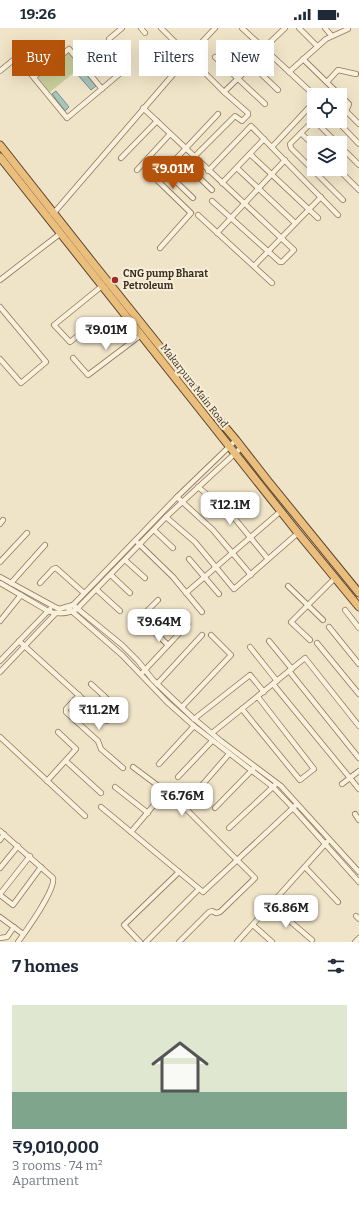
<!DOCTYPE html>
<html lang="en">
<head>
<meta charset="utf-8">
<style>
  :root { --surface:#fff; --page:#f2f2f3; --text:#1f2937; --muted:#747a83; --accent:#b45309 }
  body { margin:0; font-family:Bitter,serif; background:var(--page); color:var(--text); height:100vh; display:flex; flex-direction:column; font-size:15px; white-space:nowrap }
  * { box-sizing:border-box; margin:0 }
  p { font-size:13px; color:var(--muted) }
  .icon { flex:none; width:22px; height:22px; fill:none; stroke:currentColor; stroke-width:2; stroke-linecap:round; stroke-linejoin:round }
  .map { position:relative; height:914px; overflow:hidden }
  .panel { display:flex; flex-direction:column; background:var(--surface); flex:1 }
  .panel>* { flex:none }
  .guide { position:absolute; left:12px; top:12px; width:335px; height:36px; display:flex; gap:8px }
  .tools { position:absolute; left:307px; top:60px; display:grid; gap:8px }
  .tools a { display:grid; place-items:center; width:40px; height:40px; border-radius:0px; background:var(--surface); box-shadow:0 4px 16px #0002; font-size:20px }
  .price { position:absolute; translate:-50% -34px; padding:0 9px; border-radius:8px; background:#fff; color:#222; font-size:13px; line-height:26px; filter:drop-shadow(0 1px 2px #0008) }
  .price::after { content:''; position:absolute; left:50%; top:24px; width:12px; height:9px; margin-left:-6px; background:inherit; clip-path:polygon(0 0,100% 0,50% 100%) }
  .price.active { background:var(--accent); color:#fff }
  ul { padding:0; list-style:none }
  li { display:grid; align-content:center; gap:8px; height:212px; padding:0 12px }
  li span { display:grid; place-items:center; height:124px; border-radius:0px; color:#555 }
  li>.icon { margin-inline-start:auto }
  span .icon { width:72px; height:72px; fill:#fffc; stroke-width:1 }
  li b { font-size:17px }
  h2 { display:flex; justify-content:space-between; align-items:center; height:48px; padding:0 12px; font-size:17px }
  .tag { padding:0 14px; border-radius:0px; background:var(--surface); box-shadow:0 4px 16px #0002; font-size:14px; line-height:36px }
  .tag.active { background:var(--accent); color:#fff }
  .status { display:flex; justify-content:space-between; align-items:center; height:28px; padding:0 20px; background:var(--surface); direction:ltr }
  .status svg { height:11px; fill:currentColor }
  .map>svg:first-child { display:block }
  .green { fill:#c9cf9b }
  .water { fill:#a9c4bc; stroke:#6f938a }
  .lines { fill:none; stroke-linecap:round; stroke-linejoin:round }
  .minor-casing { stroke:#8d765c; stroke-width:6 }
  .trunk-casing { stroke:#5b4430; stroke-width:9 }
  .minor { stroke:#faf1dc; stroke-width:4.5 }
  .trunk { stroke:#eabe7c; stroke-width:7 }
  .poi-dot { fill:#9e2a2b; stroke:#f7eed8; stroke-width:1.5 }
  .labels { text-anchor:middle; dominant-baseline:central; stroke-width:4; stroke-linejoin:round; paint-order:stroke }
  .poi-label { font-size:10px; font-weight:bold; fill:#3d2e20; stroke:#f7eed8; text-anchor:start }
  .street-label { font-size:10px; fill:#3d2e20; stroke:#f7eed8 }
</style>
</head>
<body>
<div class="status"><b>19:26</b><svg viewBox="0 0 49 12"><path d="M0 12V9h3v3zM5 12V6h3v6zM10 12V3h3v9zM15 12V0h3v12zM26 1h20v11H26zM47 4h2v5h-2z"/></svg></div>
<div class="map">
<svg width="359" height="914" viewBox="0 0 359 914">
  <rect width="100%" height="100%" fill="#f0e4c8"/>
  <path class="green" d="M69,24L81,39L50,64L38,49Z"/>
  <g class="water">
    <path d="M82,41L96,58L91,62L77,46Z"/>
    <path d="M56,63L69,79L65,83L52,66Z"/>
  </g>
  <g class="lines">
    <defs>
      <g id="minor">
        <path d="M141,0L145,5"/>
        <path d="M161,0L189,28"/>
        <path d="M242,0L314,67"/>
        <path d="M299,0L317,18"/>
        <path d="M325,0L331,7"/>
        <path d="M109,11L122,0"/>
        <path d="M231,17L278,62"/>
        <path d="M264,20L285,0"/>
        <path d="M215,29L265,76"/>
        <path d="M303,31L349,76L346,83L359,96"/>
        <path d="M0,43L17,29L67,90L123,43"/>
        <path d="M203,43L224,64L266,23"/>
        <path d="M289,44L326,11L348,1"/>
        <path d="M34,49L69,21L102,61"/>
        <path d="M327,54L338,42L356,46"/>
        <path d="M143,80L294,222L282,234H280L212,173"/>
        <path d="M314,92L301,105L314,118"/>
        <path d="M315,93L337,115"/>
        <path d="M337,93L359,116"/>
        <path d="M301,105L290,116L291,120L343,172"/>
        <path d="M340,118L359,137"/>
        <path d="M272,119L314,74"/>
        <path d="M250,126L318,190"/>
        <path d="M178,129L212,162"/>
        <path d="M194,129L235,88L242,93L248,87V85L224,64"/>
        <path d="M121,130L157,93"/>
        <path d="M237,140L295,195"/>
        <path d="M338,141L359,162"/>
        <path d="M137,142L170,106"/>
        <path d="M165,143L193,170"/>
        <path d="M208,143L251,98L338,187"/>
        <path d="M222,155L264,111"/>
        <path d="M53,186L189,28L215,0"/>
        <path d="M198,187L272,255"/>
        <path d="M217,205L285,132"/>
        <path d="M160,220L191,185L158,153V150L218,86"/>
        <path d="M254,238L321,169"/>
        <path d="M0,252L61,205"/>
        <path d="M0,279L46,334L21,355L0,331"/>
        <path d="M85,302L70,314L54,297L102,258"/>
        <path d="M73,330L88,347L141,307"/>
        <path d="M198,459L231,486L268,531"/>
        <path d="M177,469L213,502L251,547"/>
        <path d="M166,489L195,514L234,561L298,505"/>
        <path d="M0,496L3,492"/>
        <path d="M154,502L173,520"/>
        <path d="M138,515L173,549L202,584"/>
        <path d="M189,531L219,566"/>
        <path d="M125,532L145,550"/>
        <path d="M0,534L27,505"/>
        <path d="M111,547L130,565"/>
        <path d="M0,549L53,578L59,581L73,577L177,469L236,412"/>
        <path d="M0,555L48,583C58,587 67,586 77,581L166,489L242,419"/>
        <path d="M11,555L45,517"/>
        <path d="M40,555L53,541L56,540L84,565"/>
        <path d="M288,558L323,592"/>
        <path d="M97,562L120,583"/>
        <path d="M186,565L281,483"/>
        <path d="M158,572L142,588L141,591L168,617"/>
        <path d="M73,577L122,617L138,633L153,652L192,689L221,713L281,758L359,844"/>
        <path d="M67,579L122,627L167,674L194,698L273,759L293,780L359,854"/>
        <path d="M345,582L359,600"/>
        <path d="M0,593L21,567"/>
        <path d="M329,599L359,636"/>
        <path d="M310,612L291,594L335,550"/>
        <path d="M19,613L107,693"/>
        <path d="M269,613L292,641"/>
        <path d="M317,615L359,666"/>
        <path d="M250,619L277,653"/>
        <path d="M0,633L50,581"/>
        <path d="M289,643L359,730"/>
        <path d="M0,644L56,585"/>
        <path d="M143,644L188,596"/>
        <path d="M91,656L118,681"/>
        <path d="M157,656L202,607"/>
        <path d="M273,656L359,761"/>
        <path d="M79,667L66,681V684L98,713L101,721L123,740"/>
        <path d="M182,679L231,627L211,607"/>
        <path d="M93,680L104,668"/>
        <path d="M242,681L300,752L314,741L258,669"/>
        <path d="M194,691L250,647L264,664"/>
        <path d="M212,705L305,630L359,698"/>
        <path d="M0,709L85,788"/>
        <path d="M66,733L101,765"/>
        <path d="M159,736L194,698"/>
        <path d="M133,739L177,772L255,850L220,884L216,885L212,883L209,884L179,914"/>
        <path d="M178,749L212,713"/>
        <path d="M47,753L76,721L58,704"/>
        <path d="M342,756L359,743"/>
        <path d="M115,759L148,785"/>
        <path d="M197,763L229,726"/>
        <path d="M101,779L203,864L295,778"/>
        <path d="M215,780L253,741"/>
        <path d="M355,786L359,792"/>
        <path d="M229,800L275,757"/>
        <path d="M0,803L53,850C56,861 26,903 18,914"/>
        <path d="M131,804L165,764"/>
        <path d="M0,812L4,806"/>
        <path d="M305,839L338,874"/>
        <path d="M0,840L18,818"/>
        <path d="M0,866L30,828"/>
        <path d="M0,867L13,877L41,839"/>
        <path d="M271,877L312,912"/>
        <path d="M356,888L359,891"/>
        <path d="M0,889L23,906"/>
        <path d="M253,897L272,914"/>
        <path d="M0,910L7,909L14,899"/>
        <path d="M140,914L124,897L179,844"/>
        <path d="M146,914L199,861"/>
        <path d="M237,914L327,814"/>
        <path d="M355,914L359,910"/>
      </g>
      <g id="trunk">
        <path d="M0,117L93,235L209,380L236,412L268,453L359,565"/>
        <path d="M0,129L298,505L359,579"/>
      </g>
    </defs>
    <use href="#minor" class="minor-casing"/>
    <use href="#trunk" class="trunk-casing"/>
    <use href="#minor" class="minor"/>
    <use href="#trunk" class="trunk"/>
  </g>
  <circle class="poi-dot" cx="115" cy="252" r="4"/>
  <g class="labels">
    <g class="poi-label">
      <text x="123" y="246">CNG pump Bharat<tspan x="123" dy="12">Petroleum</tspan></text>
    </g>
    <g class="street-label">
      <text transform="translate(194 358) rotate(52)">Makarpura Main Road</text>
    </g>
  </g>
</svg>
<div class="tools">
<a><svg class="icon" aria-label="locate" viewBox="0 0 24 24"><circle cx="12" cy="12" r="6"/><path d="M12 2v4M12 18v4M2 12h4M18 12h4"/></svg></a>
<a><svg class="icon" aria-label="layers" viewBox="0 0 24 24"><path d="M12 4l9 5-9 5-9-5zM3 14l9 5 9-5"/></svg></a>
</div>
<b class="price active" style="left:173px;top:162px">₹9.01M</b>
<b class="price" style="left:106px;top:323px">₹9.01M</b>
<b class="price" style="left:230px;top:498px">₹12.1M</b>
<b class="price" style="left:159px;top:615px">₹9.64M</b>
<b class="price" style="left:99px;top:703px">₹11.2M</b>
<b class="price" style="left:182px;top:789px">₹6.76M</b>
<b class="price" style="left:286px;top:901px">₹6.86M</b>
<div class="guide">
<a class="tag active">Buy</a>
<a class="tag">Rent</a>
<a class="tag">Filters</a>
<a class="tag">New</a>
</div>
</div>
<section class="panel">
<h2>7 homes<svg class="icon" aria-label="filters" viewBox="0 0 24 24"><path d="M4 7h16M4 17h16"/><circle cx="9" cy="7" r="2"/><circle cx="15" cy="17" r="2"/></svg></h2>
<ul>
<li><span style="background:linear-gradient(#dfe7d0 70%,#7fa58c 0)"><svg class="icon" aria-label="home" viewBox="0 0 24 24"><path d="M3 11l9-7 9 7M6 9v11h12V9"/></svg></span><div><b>₹9,010,000</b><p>3 rooms · 74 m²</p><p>Apartment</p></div></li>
</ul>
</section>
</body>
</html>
